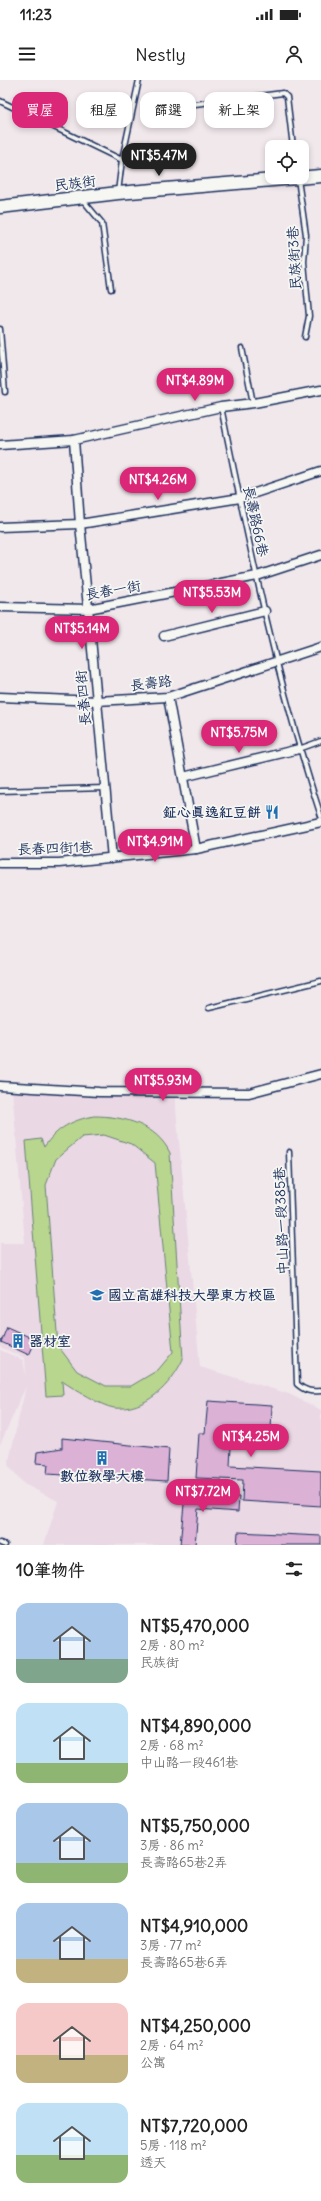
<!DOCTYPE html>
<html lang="zh-TW">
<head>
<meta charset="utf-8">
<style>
  :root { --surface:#fff; --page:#f6f6f6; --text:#222; --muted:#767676; --accent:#db2777 }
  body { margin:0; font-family:Delius,"LXGW WenKai TC",sans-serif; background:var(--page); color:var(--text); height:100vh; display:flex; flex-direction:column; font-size:15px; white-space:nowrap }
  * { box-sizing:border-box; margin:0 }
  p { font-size:13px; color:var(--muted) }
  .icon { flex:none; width:22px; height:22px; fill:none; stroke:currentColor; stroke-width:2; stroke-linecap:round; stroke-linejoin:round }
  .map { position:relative; height:1465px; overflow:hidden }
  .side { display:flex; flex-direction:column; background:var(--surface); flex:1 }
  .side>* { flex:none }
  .banner { position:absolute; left:12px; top:12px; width:297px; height:36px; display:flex; gap:8px }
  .buttons { position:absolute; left:265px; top:60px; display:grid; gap:8px }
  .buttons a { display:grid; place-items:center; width:44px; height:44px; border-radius:8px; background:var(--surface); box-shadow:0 2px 6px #0003; font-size:20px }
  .price { position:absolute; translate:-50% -34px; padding:0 9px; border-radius:14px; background:var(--accent); color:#fff; font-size:13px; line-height:26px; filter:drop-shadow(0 1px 2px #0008) }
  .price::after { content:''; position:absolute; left:50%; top:24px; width:12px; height:9px; margin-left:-6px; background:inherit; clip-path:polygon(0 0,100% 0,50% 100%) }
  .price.selected { background:#222; color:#fff }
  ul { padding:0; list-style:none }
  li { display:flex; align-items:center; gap:12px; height:100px; padding:0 16px }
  li span { display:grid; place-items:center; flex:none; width:112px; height:80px; border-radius:12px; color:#555 }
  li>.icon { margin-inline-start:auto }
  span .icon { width:48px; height:48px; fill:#fffc; stroke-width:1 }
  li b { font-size:17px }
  h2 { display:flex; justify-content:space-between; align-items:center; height:48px; padding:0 16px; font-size:17px }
  .pill { padding:0 14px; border-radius:12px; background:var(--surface); box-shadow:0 2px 6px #0003; font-size:14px; line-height:36px }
  .pill.selected { background:var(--accent); color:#fff }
  .status { display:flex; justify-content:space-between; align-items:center; height:28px; padding:0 20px; background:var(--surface); direction:ltr }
  .status svg { height:11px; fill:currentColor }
  header { display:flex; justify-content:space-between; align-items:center; height:52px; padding:0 16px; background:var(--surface); font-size:18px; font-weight:600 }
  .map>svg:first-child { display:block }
  .built { fill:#ead8e5 }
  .green { fill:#b8d68e; stroke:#6a8276; fill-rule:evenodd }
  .building { fill:#dbb1d6; stroke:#1b2f5e }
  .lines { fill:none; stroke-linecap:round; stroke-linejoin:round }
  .lane-casing { stroke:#1b2f5e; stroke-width:7 }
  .street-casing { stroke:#1b2f5e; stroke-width:11 }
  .secondary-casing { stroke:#1b2f5e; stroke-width:15 }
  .lane { stroke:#f6f6f2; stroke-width:4 }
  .street { stroke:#f6f6f2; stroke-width:8 }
  .secondary { stroke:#f6f6f2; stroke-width:12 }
  .labels { text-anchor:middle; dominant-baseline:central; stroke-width:3.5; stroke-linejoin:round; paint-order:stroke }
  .street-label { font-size:14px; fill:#1b2f5e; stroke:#f6f6f2 }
  .poi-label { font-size:14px; font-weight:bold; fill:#1b2f5e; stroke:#f6f6f2; text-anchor:start }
</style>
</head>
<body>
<div class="status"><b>11:23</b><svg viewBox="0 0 49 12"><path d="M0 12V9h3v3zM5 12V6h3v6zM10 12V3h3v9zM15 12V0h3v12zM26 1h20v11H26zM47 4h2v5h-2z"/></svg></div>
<header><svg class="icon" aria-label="menu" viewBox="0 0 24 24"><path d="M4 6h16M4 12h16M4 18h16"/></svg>Nestly<svg class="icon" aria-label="person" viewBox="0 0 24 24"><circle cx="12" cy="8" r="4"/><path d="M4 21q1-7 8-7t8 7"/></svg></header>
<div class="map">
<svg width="321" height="1465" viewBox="0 0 321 1465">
  <rect width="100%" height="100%" fill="#f1e8ec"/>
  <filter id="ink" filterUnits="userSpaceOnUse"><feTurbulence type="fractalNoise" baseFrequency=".025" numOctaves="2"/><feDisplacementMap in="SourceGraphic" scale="8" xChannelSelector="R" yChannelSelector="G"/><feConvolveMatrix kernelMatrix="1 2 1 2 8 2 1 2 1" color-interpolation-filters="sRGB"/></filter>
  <g filter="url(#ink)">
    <path class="built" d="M12,1009L175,1018L200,1287L289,1314L321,1330V1465H44L58,1421L24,1404L8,1385L26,1306L0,1365V1270L23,1280L26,1296L25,1278L0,1267V1163H25Z"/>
    <path class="green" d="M94,1036C124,1036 157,1045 170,1073L183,1279C171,1305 146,1331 114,1328C101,1326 74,1309 62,1301L63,1315L46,1316L26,1061L41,1059L44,1067C57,1048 72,1040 94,1036ZM104,1055L131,1064L155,1083L173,1272L158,1290L131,1306H106L77,1291L58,1266L46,1105L56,1079L82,1057Z"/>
    <g class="building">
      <path d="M7,1247L36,1260L29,1275L1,1262Z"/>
      <path d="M208,1321L272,1325L271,1352L232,1349L230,1386L321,1391V1426L242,1421L243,1400L196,1398L199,1353H205Z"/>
      <path d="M62,1358L169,1369L167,1401L47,1394L48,1384L36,1383L37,1372L62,1368Z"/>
      <path d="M185,1414L239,1417L238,1432L198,1429L195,1465H180Z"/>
      <path d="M238,1452L321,1456V1465H237Z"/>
    </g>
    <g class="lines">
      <defs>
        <g id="lane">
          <path d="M0,21L122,80"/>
          <path d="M179,26L283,13L287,17L293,67"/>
          <path d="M298,99L306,155L304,182L309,236L305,257"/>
          <path d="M118,112L122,80L139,0"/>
          <path d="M82,119L102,143L111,209"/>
          <path d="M0,249L5,312"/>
          <path d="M242,268L253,323"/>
          <path d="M221,327C249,465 277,603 321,736"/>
          <path d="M299,669L321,661"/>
          <path d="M0,711L105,708"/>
          <path d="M209,928L321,901"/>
          <path d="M289,1072L297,1304C305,1311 311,1312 321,1311"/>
          <path d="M0,1463L5,1465"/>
        </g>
        <g id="street">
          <path d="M74,360L80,444L112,778"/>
          <path d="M0,365L74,360L221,327L254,323L321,310"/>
          <path d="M0,447L80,444L240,418L321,391"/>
          <path d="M0,527L88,529L257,496L321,475"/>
          <path d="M164,556L265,531"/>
          <path d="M0,617L97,621L168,617L321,567"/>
          <path d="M168,617L196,769"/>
          <path d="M183,697L299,669"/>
          <path d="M0,783H59L196,769L321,742"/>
          <path d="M0,1006L99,1012L249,1013L321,994"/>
        </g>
        <path id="secondary" d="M0,127L118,113L321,96"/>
      </defs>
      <use href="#lane" class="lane-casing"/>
      <use href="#street" class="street-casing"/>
      <use href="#secondary" class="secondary-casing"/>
      <use href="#lane" class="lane"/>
      <use href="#street" class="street"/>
      <use href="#secondary" class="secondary"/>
    </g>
  </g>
  <defs>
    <symbol id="restaurant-bare" viewBox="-9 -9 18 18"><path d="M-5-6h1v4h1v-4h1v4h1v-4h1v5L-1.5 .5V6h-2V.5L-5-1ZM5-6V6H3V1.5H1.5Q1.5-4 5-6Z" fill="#1f6fb2" stroke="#f6f6f2" stroke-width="2.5" paint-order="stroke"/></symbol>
    <symbol id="university-bare" viewBox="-9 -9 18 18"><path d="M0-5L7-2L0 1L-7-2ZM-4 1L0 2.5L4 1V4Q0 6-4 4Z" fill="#1f6fb2" stroke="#f6f6f2" stroke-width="2.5" paint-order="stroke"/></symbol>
    <symbol id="building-bare" viewBox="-9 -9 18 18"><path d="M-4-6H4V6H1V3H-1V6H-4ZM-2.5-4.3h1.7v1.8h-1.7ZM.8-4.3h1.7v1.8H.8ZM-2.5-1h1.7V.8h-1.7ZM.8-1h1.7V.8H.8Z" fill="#1f6fb2" stroke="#f6f6f2" stroke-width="2.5" paint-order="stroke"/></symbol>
  </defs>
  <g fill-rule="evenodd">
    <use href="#restaurant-bare" x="262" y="722" width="20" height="20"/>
    <use href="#university-bare" x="87" y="1205" width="20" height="20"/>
    <use href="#building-bare" x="8" y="1251" width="20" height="20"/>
    <use href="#building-bare" x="92" y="1368" width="20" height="20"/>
  </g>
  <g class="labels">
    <g class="street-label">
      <text transform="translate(75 103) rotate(-7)">民族街</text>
      <text transform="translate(294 178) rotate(-93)">民族街3巷</text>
      <text transform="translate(256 441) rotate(78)">長壽路66巷</text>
      <text transform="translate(113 510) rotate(-10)">長春一街</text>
      <text transform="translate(151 603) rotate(-7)">長壽路</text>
      <text transform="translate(83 618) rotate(-95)">長春四街</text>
      <text transform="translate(55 768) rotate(-2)">長春四街1巷</text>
      <text transform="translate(281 1141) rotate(-92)">中山路一段385巷</text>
    </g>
    <g class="poi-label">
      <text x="261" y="732" text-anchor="end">鉦心真逸紅豆餅</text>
      <text x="108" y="1215">國立高雄科技大學東方校區</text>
      <text x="29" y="1261">器材室</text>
      <text x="102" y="1396" text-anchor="middle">數位教學大樓</text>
    </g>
  </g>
</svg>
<div class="buttons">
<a><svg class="icon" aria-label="locate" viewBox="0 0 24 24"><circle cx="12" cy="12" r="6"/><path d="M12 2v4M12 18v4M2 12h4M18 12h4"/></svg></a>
</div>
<b class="price selected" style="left:159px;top:97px">NT$5.47M</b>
<b class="price" style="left:195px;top:322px">NT$4.89M</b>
<b class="price" style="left:158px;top:421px">NT$4.26M</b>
<b class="price" style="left:212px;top:534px">NT$5.53M</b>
<b class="price" style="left:82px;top:570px">NT$5.14M</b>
<b class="price" style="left:239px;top:674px">NT$5.75M</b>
<b class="price" style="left:155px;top:783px">NT$4.91M</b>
<b class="price" style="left:163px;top:1022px">NT$5.93M</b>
<b class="price" style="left:251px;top:1378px">NT$4.25M</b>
<b class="price" style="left:203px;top:1433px">NT$7.72M</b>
<div class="banner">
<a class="pill selected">買屋</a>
<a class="pill">租屋</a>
<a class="pill">篩選</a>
<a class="pill">新上架</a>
</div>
</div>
<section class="side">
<h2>10筆物件<svg class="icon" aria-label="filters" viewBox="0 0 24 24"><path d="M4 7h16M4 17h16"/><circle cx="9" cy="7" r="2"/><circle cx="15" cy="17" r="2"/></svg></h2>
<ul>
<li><span style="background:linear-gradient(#a9c7e8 70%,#7fa58c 0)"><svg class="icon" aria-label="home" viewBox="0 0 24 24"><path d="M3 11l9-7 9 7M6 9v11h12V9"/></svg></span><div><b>NT$5,470,000</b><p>2房 · 80 m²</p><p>民族街</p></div></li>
<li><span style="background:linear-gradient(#bfe0f5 75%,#8fb573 0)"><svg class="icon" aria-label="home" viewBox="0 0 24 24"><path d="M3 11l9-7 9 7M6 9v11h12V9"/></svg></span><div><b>NT$4,890,000</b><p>2房 · 68 m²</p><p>中山路一段461巷</p></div></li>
<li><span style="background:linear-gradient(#a9c7e8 75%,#8fb573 0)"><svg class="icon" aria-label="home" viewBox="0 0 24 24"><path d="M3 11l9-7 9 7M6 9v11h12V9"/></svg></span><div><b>NT$5,750,000</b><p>3房 · 86 m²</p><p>長壽路65巷2弄</p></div></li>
<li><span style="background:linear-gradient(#a9c7e8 70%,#c2b280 0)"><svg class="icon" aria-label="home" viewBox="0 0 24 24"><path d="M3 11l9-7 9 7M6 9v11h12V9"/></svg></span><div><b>NT$4,910,000</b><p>3房 · 77 m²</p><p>長壽路65巷6弄</p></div></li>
<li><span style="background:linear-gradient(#f6c9c9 65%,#c2b280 0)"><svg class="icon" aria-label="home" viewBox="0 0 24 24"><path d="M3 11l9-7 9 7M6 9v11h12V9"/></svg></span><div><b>NT$4,250,000</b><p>2房 · 64 m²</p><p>公寓</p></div></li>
<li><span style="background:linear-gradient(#bfe0f5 65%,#8fb573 0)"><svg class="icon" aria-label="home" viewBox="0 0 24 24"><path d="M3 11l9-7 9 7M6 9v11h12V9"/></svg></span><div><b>NT$7,720,000</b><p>5房 · 118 m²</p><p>透天</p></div></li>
</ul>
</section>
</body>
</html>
